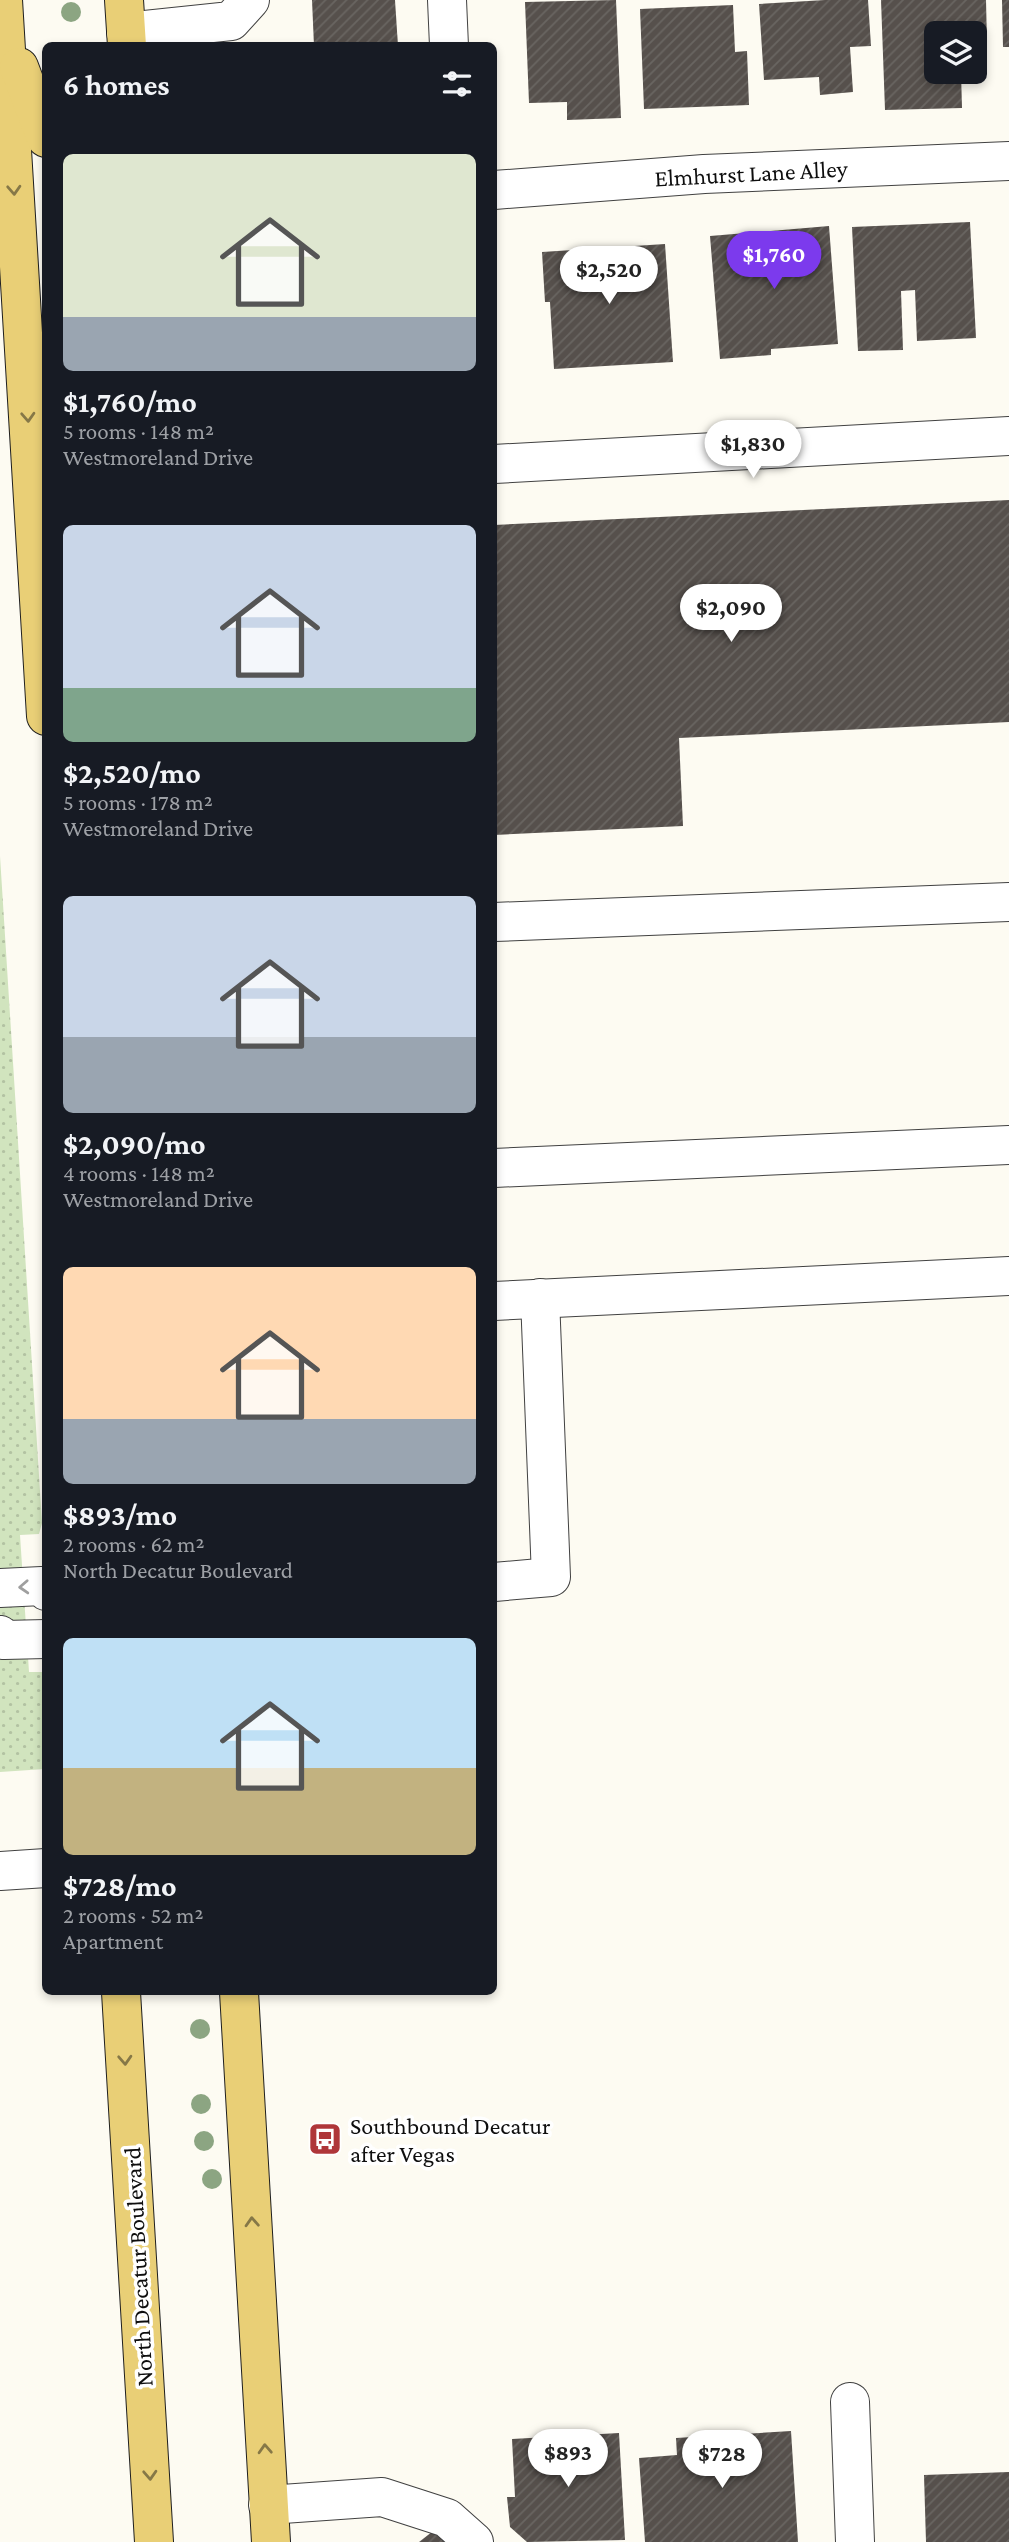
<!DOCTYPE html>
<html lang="en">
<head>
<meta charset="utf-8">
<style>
  :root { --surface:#171b24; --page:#242831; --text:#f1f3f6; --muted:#9ea1a6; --accent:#7c3aed }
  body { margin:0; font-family:"Crimson Pro",serif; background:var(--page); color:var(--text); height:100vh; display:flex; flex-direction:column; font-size:26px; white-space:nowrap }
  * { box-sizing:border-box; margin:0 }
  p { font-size:23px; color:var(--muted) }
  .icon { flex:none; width:38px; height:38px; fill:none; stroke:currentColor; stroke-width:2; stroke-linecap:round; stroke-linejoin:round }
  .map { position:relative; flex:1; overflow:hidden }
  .drawer { position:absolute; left:42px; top:42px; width:455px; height:1953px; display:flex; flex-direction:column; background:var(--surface); border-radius:10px; box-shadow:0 4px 10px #0003 }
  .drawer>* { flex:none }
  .buttons { position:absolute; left:924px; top:21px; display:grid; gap:14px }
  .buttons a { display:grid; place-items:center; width:63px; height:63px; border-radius:10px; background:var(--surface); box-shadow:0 4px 10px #0003; font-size:35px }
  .price { position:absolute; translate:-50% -60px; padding:0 16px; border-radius:24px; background:#fff; color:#222; font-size:23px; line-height:46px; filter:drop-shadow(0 2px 4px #0008) }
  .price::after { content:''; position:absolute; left:50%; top:42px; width:21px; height:16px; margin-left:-10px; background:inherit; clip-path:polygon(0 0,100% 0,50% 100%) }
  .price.on { background:var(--accent); color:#fff }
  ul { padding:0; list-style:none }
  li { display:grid; align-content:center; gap:14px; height:371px; padding:0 21px }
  li span { display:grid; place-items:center; height:217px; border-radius:10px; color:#555 }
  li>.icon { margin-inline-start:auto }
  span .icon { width:126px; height:126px; fill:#fffc; stroke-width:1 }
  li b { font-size:30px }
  h2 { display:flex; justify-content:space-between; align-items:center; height:84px; padding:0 21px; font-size:30px }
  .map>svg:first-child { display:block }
  .green { fill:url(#green-dots) }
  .building { fill:url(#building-hatch) }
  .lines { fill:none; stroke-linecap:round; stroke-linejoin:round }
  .minor-casing { stroke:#414141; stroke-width:40 }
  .major-casing { stroke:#1f1f1f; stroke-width:40 }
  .minor { stroke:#fff; stroke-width:38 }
  .major { stroke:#e9cf76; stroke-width:38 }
  .tree { fill:#8ca582 }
  .oneway { stroke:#867847 }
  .oneway2 { stroke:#9f9f9f }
  .labels { text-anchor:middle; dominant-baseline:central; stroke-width:7; stroke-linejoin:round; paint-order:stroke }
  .street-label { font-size:24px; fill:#0e0e0e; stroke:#fff }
  .poi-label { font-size:24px; fill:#0e0e0e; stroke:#fff; text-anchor:start }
</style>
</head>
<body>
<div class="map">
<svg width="1009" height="2542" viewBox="0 0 1009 2542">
  <defs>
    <pattern id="green-dots" width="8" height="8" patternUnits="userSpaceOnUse" patternTransform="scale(1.75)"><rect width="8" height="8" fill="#d1e4be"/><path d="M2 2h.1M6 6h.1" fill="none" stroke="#b2c2a2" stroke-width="1.8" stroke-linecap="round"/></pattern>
    <pattern id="building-hatch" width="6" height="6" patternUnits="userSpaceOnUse" patternTransform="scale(1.75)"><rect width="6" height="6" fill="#56504c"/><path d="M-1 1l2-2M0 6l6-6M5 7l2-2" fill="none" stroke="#696561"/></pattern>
  </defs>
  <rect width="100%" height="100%" fill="#fdfbf2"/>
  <path class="green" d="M0,856L42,1523L39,1534L20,1535L29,1672H42L45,1769L0,1772Z"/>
  <g class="building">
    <path d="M312,0H395L398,46H314Z"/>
    <path d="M616,0L621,118L567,120V102L529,103L525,2Z"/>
    <path d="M825,0H868L871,46L850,47L853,92L820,95L819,77L764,80L759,4Z"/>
    <path d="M881,0H986L987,42L975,43V33H936V72H961L962,108L885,110Z"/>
    <path d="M1002,0H1009V47H1003Z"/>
    <path d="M733,5L735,52L747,51L749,105L644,109L640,9Z"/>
    <path d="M970,222L976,338L917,341L915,290L901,291L903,350L858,351L852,227Z"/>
    <path d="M829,226L838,344L771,349V355L720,359L710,236Z"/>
    <path d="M665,244L673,362L554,369L550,302H545L542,252Z"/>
    <path d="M1009,500V722L679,738L683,826L494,835V525Z"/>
    <path d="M791,2431L798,2542H645L639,2458L677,2455L676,2438Z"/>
    <path d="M619,2433L625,2540L527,2542L510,2527L507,2497H515L512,2439Z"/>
    <path d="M1009,2472V2542H926L924,2475Z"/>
    <path d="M437,2528L447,2542H419Z"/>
  </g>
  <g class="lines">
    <defs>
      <g id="minor">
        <path d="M447,0L449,46"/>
        <path d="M126,32L231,21L250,0"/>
        <path d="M494,190L704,174L1009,161"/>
        <path d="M494,464L1009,436"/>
        <path d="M494,922L1009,902"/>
        <path d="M494,1168L1009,1145"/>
        <path d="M494,1301L1009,1276"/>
        <path d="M494,1582L551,1577L540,1298"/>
        <path d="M0,1588L42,1586L46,1591"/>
        <path d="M0,1635L4,1640L46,1639"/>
        <path d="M0,1871L46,1868"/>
        <path d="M850,2402L855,2542"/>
        <path d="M268,2505L382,2497L447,2518L474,2542"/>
      </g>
      <g id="major">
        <path d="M3,0L46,716"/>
        <path d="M124,0L127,46"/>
        <path d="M19,67L46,138"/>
        <path d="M121,1992L154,2542"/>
        <path d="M239,1992L271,2542"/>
      </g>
    </defs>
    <use href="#minor" class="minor-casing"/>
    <use href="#major" class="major-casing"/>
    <use href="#minor" class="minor"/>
    <use href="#major" class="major"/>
  </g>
  <g class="tree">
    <circle cx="71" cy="12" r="10"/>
    <circle cx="200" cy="2029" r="10"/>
    <circle cx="201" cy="2104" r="10"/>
    <circle cx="204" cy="2141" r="10"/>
    <circle cx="212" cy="2179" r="10"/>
  </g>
  <defs><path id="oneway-chevron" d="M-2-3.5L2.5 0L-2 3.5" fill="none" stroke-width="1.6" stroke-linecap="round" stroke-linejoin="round" transform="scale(1.75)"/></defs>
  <g class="oneway">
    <use href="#oneway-chevron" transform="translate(14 190) rotate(87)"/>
    <use href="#oneway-chevron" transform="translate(28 417) rotate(87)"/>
    <use href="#oneway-chevron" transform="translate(125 2060) rotate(87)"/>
    <use href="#oneway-chevron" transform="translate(252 2222) rotate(-93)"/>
    <use href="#oneway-chevron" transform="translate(265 2449) rotate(-93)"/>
    <use href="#oneway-chevron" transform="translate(150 2475) rotate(87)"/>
  </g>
  <use class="oneway2" href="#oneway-chevron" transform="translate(24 1587) rotate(177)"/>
  <defs>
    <symbol id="bus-square" viewBox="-11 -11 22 22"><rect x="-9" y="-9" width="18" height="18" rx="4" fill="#af3639" stroke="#fff"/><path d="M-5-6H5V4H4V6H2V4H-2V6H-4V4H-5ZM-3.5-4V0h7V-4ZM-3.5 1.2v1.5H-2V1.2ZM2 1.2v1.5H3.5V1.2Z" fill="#fff"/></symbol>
  </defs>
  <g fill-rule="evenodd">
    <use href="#bus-square" x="306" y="2120" width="38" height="38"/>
  </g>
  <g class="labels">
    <g class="street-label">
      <text transform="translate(751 173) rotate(-3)">Elmhurst Lane Alley</text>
      <text transform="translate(138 2267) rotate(-93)">North Decatur Boulevard</text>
    </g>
    <g class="poi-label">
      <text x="350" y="2125">Southbound Decatur<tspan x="350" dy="28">after Vegas</tspan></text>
    </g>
  </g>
</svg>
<div class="buttons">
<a><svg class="icon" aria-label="layers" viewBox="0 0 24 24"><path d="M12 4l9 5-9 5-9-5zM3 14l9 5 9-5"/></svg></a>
</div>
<b class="price on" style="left:774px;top:291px">$1,760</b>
<b class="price" style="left:609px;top:306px">$2,520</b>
<b class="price" style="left:753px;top:480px">$1,830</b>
<b class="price" style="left:731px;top:644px">$2,090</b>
<b class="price" style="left:568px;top:2489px">$893</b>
<b class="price" style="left:722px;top:2490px">$728</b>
<section class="drawer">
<h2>6 homes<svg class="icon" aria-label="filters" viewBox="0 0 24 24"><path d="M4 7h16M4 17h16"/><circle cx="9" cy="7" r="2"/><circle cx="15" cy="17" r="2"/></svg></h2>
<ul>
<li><span style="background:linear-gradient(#dfe7d0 75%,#9aa5b1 0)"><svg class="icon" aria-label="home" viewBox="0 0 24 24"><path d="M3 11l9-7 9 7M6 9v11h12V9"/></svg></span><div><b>$1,760/mo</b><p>5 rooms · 148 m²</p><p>Westmoreland Drive</p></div></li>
<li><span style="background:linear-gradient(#c9d6e8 75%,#7fa58c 0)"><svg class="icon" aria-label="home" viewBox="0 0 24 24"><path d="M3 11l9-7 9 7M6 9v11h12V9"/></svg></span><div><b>$2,520/mo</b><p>5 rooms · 178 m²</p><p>Westmoreland Drive</p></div></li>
<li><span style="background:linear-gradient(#c9d6e8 65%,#9aa5b1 0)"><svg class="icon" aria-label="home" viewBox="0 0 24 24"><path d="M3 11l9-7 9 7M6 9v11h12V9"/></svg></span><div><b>$2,090/mo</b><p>4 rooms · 148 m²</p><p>Westmoreland Drive</p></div></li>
<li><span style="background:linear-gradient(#ffd9b3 70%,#9aa5b1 0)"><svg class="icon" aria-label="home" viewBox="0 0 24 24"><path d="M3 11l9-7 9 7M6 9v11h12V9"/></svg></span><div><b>$893/mo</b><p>2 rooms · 62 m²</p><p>North Decatur Boulevard</p></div></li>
<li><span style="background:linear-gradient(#bfe0f5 60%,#c2b280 0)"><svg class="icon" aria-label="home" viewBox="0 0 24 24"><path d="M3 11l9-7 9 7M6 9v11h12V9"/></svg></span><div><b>$728/mo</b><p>2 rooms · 52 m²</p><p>Apartment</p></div></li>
</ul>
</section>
</div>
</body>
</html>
